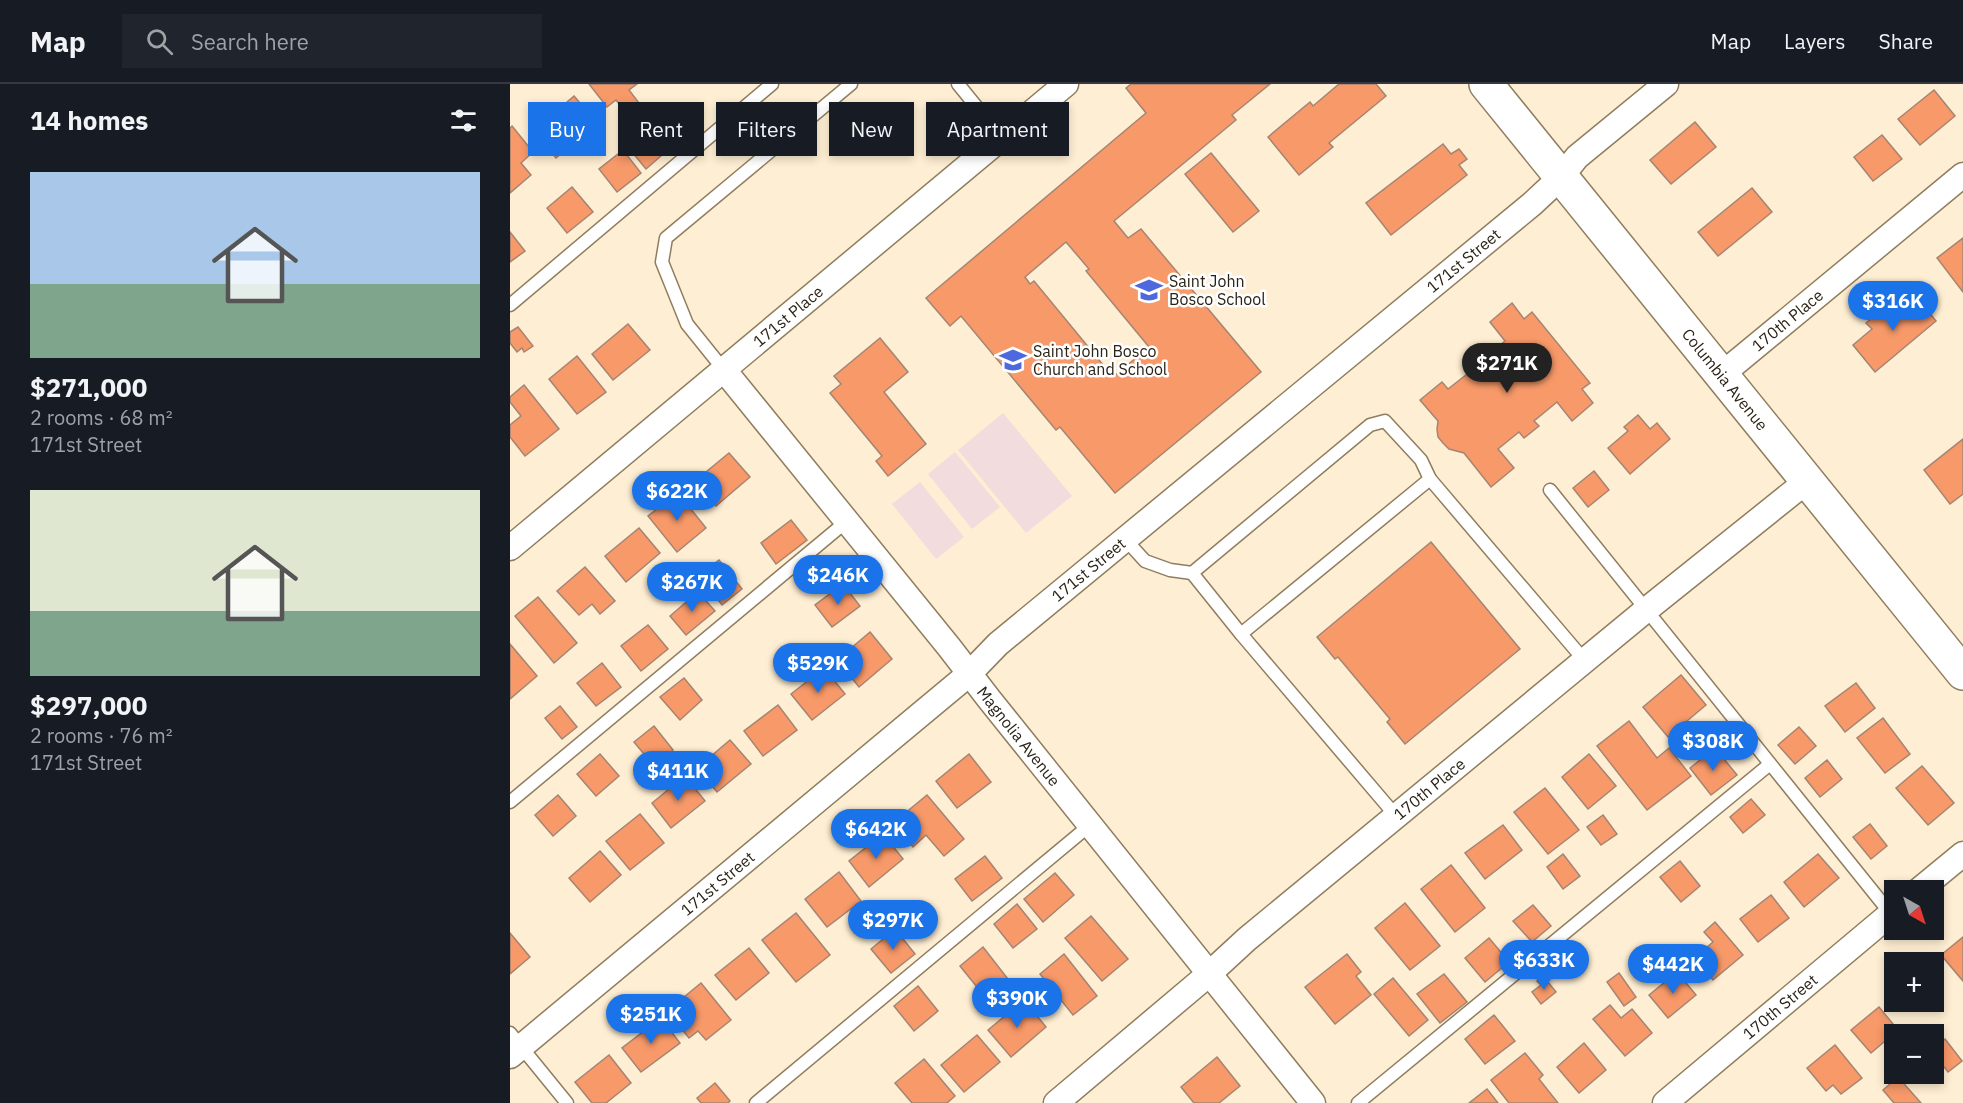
<!DOCTYPE html>
<html lang="en">
<head>
<meta charset="utf-8">
<style>
  :root { --surface:#171b24; --page:#20242c; --text:#f1f3f6; --muted:#9ea1a6; --line:#363941; --accent:#1a73e8 }
  body { margin:0; font-family:"IBM Plex Sans",sans-serif; background:var(--page); color:var(--text); height:100vh; display:flex; flex-direction:column; font-size:22px; white-space:nowrap }
  * { box-sizing:border-box; margin:0 }
  p { font-size:20px; color:var(--muted) }
  .icon { flex:none; width:33px; height:33px; fill:none; stroke:currentColor; stroke-width:2; stroke-linecap:round; stroke-linejoin:round }
  .map { position:relative; flex:1; overflow:hidden }
  .details { display:flex; flex-direction:column; background:var(--surface); width:510px }
  .details>* { flex:none }
  .top-card { position:absolute; left:18px; top:18px; width:570px; height:54px; display:flex; gap:12px }
  .needle { width:39px; rotate:141deg }
  .buttons { position:absolute; left:1374px; top:796px; display:grid; gap:12px }
  .buttons a { display:grid; place-items:center; width:60px; height:60px; border-radius:0px; background:var(--surface); box-shadow:0 3px 9px #0003; font-size:30px }
  .price { position:absolute; translate:-50% -51px; padding:0 14px; border-radius:21px; background:var(--accent); color:#fff; font-size:20px; line-height:39px; filter:drop-shadow(0 2px 3px #0008) }
  .price::after { content:''; position:absolute; left:50%; top:36px; width:18px; height:14px; margin-left:-9px; background:inherit; clip-path:polygon(0 0,100% 0,50% 100%) }
  .price.current { background:#222; color:#fff }
  ul { padding:0; list-style:none }
  li { display:grid; align-content:center; gap:12px; height:318px; padding:0 30px }
  li span { display:grid; place-items:center; height:186px; border-radius:0px; color:#555 }
  li>.icon { margin-inline-start:auto }
  span .icon { width:108px; height:108px; fill:#fffc; stroke-width:1 }
  li b { font-size:26px }
  h2 { display:flex; justify-content:space-between; align-items:center; height:72px; padding:0 30px; font-size:26px }
  .chip { padding:0 21px; border-radius:0px; background:var(--surface); box-shadow:0 3px 9px #0003; font-size:21px; line-height:54px }
  .chip.current { background:var(--accent); color:#fff }
  header { display:flex; align-items:center; gap:36px; box-sizing:border-box; height:84px; padding:0 30px; background:var(--surface); border-bottom:2px solid var(--line) }
  header strong { font-size:28px }
  nav { display:flex; gap:33px; margin-inline-start:auto; font-size:21px }
  .search { width:420px; height:54px; background:var(--page); display:flex; align-items:center; gap:15px; box-sizing:border-box; padding:0 21px; border-radius:0px; color:var(--muted); font-size:22px }
  main { display:flex; flex:1; min-height:0 }
  .map>svg:first-child { display:block }
  .green { fill:#f3dcdd }
  .building { fill:#f79969; stroke:#a68473; stroke-width:1.5; fill-rule:evenodd }
  .lines { fill:none; stroke-linecap:round; stroke-linejoin:round }
  .lane-casing { stroke:#8f7d5e; stroke-width:15 }
  .street-casing { stroke:#8f7d5e; stroke-width:27 }
  .secondary-casing { stroke:#8f7d5e; stroke-width:36 }
  .lane { stroke:#fff; stroke-width:12 }
  .street { stroke:#fff; stroke-width:24 }
  .secondary { stroke:#fff; stroke-width:33 }
  .labels { text-anchor:middle; dominant-baseline:central; stroke-width:5; stroke-linejoin:round; paint-order:stroke }
  .street-label { font-size:16px; fill:#2a2316; stroke:#fff }
  .poi-label { font-size:16px; fill:#2a2316; stroke:#fff; text-anchor:start }
</style>
</head>
<body>
<header>
<strong>Map</strong>
<div class="search"><svg class="icon" aria-label="search" viewBox="0 0 24 24"><circle cx="10" cy="10" r="6"/><path d="M15 15l6 6"/></svg>Search here</div>
<nav><a>Map</a><a>Layers</a><a>Share</a></nav>
</header>
<main>
<section class="details">
<h2>14 homes<svg class="icon" aria-label="filters" viewBox="0 0 24 24"><path d="M4 7h16M4 17h16"/><circle cx="9" cy="7" r="2"/><circle cx="15" cy="17" r="2"/></svg></h2>
<ul>
<li><span style="background:linear-gradient(#a9c7e8 60%,#7fa58c 0)"><svg class="icon" aria-label="home" viewBox="0 0 24 24"><path d="M3 11l9-7 9 7M6 9v11h12V9"/></svg></span><div><b>$271,000</b><p>2 rooms · 68 m²</p><p>171st Street</p></div></li>
<li><span style="background:linear-gradient(#dfe7d0 65%,#7fa58c 0)"><svg class="icon" aria-label="home" viewBox="0 0 24 24"><path d="M3 11l9-7 9 7M6 9v11h12V9"/></svg></span><div><b>$297,000</b><p>2 rooms · 76 m²</p><p>171st Street</p></div></li>
</ul>
</section>
<div class="map">
<svg width="1453" height="1019" viewBox="0 0 1453 1019">
  <rect width="100%" height="100%" fill="#feeed3"/>
  <g class="green">
    <path d="M493,329L562,412L516,449L448,366Z"/>
    <path d="M445,368L490,423L462,445L418,390Z"/>
    <path d="M410,398L454,453L426,475L382,420Z"/>
  </g>
  <g class="building">
    <path d="M79,0H127L119,6L129,19L116,29L106,16L97,23Z"/>
    <path d="M621,0H760L722,31L726,36L604,137L618,154L631,145L751,288L605,409L550,343L546,346L451,232L440,242L416,214L636,29L616,4ZM556,158L579,185L576,187L639,263L603,293L524,197L520,200L515,193Z"/>
    <path d="M829,0H866L876,12L819,59L823,63L789,91L758,53L800,18L803,22Z"/>
    <path d="M1424,6L1445,32L1410,61L1388,35Z"/>
    <path d="M64,12L87,39L46,74L23,47Z"/>
    <path d="M1185,38L1206,63L1161,100L1140,76Z"/>
    <path d="M2,42L23,68L11,79L21,91L0,109V44Z"/>
    <path d="M141,44L159,65L136,85L118,63Z"/>
    <path d="M1372,51L1392,75L1363,97L1344,73Z"/>
    <path d="M933,60L941,70L949,65L957,75L949,81L957,91L881,151L856,119Z"/>
    <path d="M113,66L131,89L107,108L89,85Z"/>
    <path d="M701,69L749,127L723,148L675,90Z"/>
    <path d="M62,103L83,128L57,149L37,124Z"/>
    <path d="M1242,104L1262,128L1208,172L1188,148Z"/>
    <path d="M0,148L15,167L0,178Z"/>
    <path d="M1453,154V208L1427,174Z"/>
    <path d="M1403,209L1426,237L1365,288L1343,261L1362,245L1356,239L1377,222L1381,228Z"/>
    <path d="M1002,219L1014,235L1022,228L1080,299L1072,305L1083,319L1062,337L1047,318L1024,337L1029,342L1014,354L1009,348L988,365L1004,384L981,403L954,369L939,365L933,359L928,353L927,345L928,337L910,316L932,298L938,305L961,287L954,279L967,268L973,275L995,257L980,238Z"/>
    <path d="M118,240L140,266L103,296L82,270Z"/>
    <path d="M8,243L23,262L14,268L12,264L7,268L0,259V248Z"/>
    <path d="M370,254L398,288L374,308L416,360L378,392L366,377L372,372L320,309L331,300L324,292Z"/>
    <path d="M67,272L96,308L67,330L39,295Z"/>
    <path d="M14,301L49,345L15,372L0,353V341L11,332L0,318V313Z"/>
    <path d="M1128,331L1140,345L1147,339L1160,355L1120,390L1098,364L1118,347L1114,343Z"/>
    <path d="M1453,355V410L1440,420L1414,386Z"/>
    <path d="M219,369L240,393L206,422L185,397Z"/>
    <path d="M1084,387L1099,406L1078,423L1063,404Z"/>
    <path d="M168,409L196,444L167,468L138,432Z"/>
    <path d="M281,436L297,456L266,480L251,459Z"/>
    <path d="M129,444L150,469L116,498L95,472Z"/>
    <path d="M921,458L1010,565L895,660L877,638L880,635L828,573L825,575L807,553Z"/>
    <path d="M209,476L232,505L212,521L189,491Z"/>
    <path d="M75,483L105,517L90,530L82,520L69,531L47,507Z"/>
    <path d="M333,500L350,522L322,543L305,521Z"/>
    <path d="M188,508L205,527L176,551L160,532Z"/>
    <path d="M28,513L67,559L44,579L5,532Z"/>
    <path d="M138,541L158,565L131,587L111,562Z"/>
    <path d="M360,548L382,575L349,603L327,576Z"/>
    <path d="M0,560L27,592L0,615Z"/>
    <path d="M92,579L111,603L86,622L67,599Z"/>
    <path d="M314,584L335,610L302,636L281,610Z"/>
    <path d="M1171,591L1196,621L1158,653L1133,623Z"/>
    <path d="M174,594L192,616L170,636L150,613Z"/>
    <path d="M1346,599L1365,624L1335,648L1315,622Z"/>
    <path d="M268,621L287,646L253,672L234,647Z"/>
    <path d="M50,622L67,643L52,655L35,634Z"/>
    <path d="M1373,634L1400,670L1375,689L1347,654Z"/>
    <path d="M1119,637L1147,674L1159,664L1181,692L1137,726L1087,662Z"/>
    <path d="M144,642L163,666L144,682L124,658Z"/>
    <path d="M1289,643L1306,662L1285,680L1268,661Z"/>
    <path d="M220,656L241,680L207,708L187,684Z"/>
    <path d="M1205,664L1227,691L1201,711L1180,684Z"/>
    <path d="M90,670L109,692L86,712L67,690Z"/>
    <path d="M459,670L481,698L447,724L426,697Z"/>
    <path d="M1079,670L1106,702L1078,725L1052,693Z"/>
    <path d="M1317,676L1332,695L1310,713L1295,694Z"/>
    <path d="M1412,682L1444,719L1418,741L1386,704Z"/>
    <path d="M175,692L195,717L161,744L142,719Z"/>
    <path d="M1035,704L1069,746L1038,770L1004,728Z"/>
    <path d="M48,711L66,732L43,752L25,731Z"/>
    <path d="M417,711L454,755L434,772L416,751L403,763L383,739Z"/>
    <path d="M1241,715L1255,731L1233,749L1220,733Z"/>
    <path d="M130,730L154,759L120,786L96,757Z"/>
    <path d="M1093,731L1107,750L1091,761L1077,743Z"/>
    <path d="M1360,740L1377,762L1361,775L1343,753Z"/>
    <path d="M993,741L1012,766L975,795L955,769Z"/>
    <path d="M373,750L393,775L359,803L339,777Z"/>
    <path d="M90,767L111,791L80,818L59,794Z"/>
    <path d="M1053,770L1070,792L1053,805L1037,783Z"/>
    <path d="M1308,770L1329,794L1294,823L1274,798Z"/>
    <path d="M475,772L492,794L462,817L445,795Z"/>
    <path d="M1170,777L1190,802L1171,818L1150,793Z"/>
    <path d="M941,781L975,824L945,848L911,805Z"/>
    <path d="M329,788L351,817L317,843L295,815Z"/>
    <path d="M545,789L564,811L533,838L514,815Z"/>
    <path d="M1261,811L1279,834L1248,858L1230,835Z"/>
    <path d="M895,819L930,862L900,886L865,844Z"/>
    <path d="M507,820L527,845L503,864L484,840Z"/>
    <path d="M1023,821L1041,842L1022,858L1003,837Z"/>
    <path d="M286,829L320,871L286,898L252,856Z"/>
    <path d="M581,832L618,875L592,897L555,854Z"/>
    <path d="M1205,838L1233,871L1203,896L1184,874L1203,858L1194,848Z"/>
    <path d="M385,845L405,870L381,889L361,865Z"/>
    <path d="M0,849L20,873L0,890Z"/>
    <path d="M1453,853V897L1431,871Z"/>
    <path d="M979,854L999,878L975,898L955,874Z"/>
    <path d="M473,863L498,895L475,913L450,882Z"/>
    <path d="M239,864L259,889L226,916L205,891Z"/>
    <path d="M554,870L587,912L563,931L530,890Z"/>
    <path d="M837,870L851,888L846,892L861,911L825,940L795,903Z"/>
    <path d="M1167,888L1186,911L1158,934L1139,911Z"/>
    <path d="M1109,889L1126,913L1114,922L1097,898Z"/>
    <path d="M934,890L957,918L930,939L907,910Z"/>
    <path d="M1033,892L1046,908L1031,920L1022,908L1031,901L1027,897Z"/>
    <path d="M883,894L918,936L899,952L864,910Z"/>
    <path d="M191,899L221,936L196,956L188,947L179,954L157,927Z"/>
    <path d="M408,902L428,927L404,947L384,922Z"/>
    <path d="M514,916L536,943L501,973L478,946Z"/>
    <path d="M1100,921L1111,934L1122,925L1142,949L1115,972L1083,935Z"/>
    <path d="M1369,923L1388,946L1361,969L1341,946Z"/>
    <path d="M984,931L1005,957L975,980L955,955Z"/>
    <path d="M151,934L170,959L131,988L112,964Z"/>
    <path d="M467,951L490,978L454,1008L431,981Z"/>
    <path d="M1435,955L1452,977L1438,988L1424,970V964Z"/>
    <path d="M1074,959L1096,986L1069,1009L1047,983Z"/>
    <path d="M1325,961L1352,994L1331,1010L1323,1001L1316,1007L1297,984Z"/>
    <path d="M1015,969L1033,991L1029,995L1048,1019H999L981,996Z"/>
    <path d="M99,971L121,999L96,1019H82L65,998Z"/>
    <path d="M707,973L730,1002L709,1019H684L671,1003Z"/>
    <path d="M414,975L445,1012L437,1019H402L385,999Z"/>
    <path d="M1388,993L1411,1019H1384L1373,1006Z"/>
    <path d="M205,999L220,1017L218,1019H191L187,1014Z"/>
    <path d="M977,1005L988,1019H959Z"/>
  </g>
  <g class="lines">
    <defs>
      <g id="lane">
        <path d="M448,0L492,54"/>
        <path d="M0,221L262,0"/>
        <path d="M214,286L177,240L152,178L156,154L341,0"/>
        <path d="M920,395L1075,577"/>
        <path d="M1040,406L1381,830"/>
        <path d="M615,455L635,477L660,486L682,489L860,341L875,337L911,376L920,395L731,550L886,732"/>
        <path d="M682,489L731,550"/>
        <path d="M0,718L337,437"/>
        <path d="M0,949L57,1019"/>
        <path d="M246,1019L580,741"/>
        <path d="M848,1019L1260,680"/>
      </g>
      <g id="street">
        <path id="s1" d="M214,286L439,563L479,615L803,1019"/>
        <path id="s2" d="M1211,291L1453,91"/>
        <path id="s3" d="M0,464L556,0"/>
        <path d="M1408,807L1453,770"/>
        <path id="s4" d="M0,972L459,590L488,560L1022,120L1051,93L1067,73L1156,0"/>
        <path id="s5" d="M546,1019L699,890L737,855L1136,526L1297,397"/>
        <path id="s6" d="M1155,1019L1384,827"/>
      </g>
      <g id="secondary">
        <path id="s7" d="M976,0L1453,589"/>
      </g>
    </defs>
    <use href="#lane" class="lane-casing"/>
    <use href="#street" class="street-casing"/>
    <use href="#secondary" class="secondary-casing"/>
    <use href="#lane" class="lane"/>
    <use href="#street" class="street"/>
    <use href="#secondary" class="secondary"/>
  </g>
  <defs>
    <symbol id="school-bare" viewBox="-9 -9 18 18"><path d="M0-5L7-2L0 1L-7-2ZM-4 1L0 2.5L4 1V4Q0 6-4 4Z" fill="#4e69de" stroke="#fff" stroke-width="2.5" paint-order="stroke"/></symbol>
  </defs>
  <g fill-rule="evenodd">
    <use href="#school-bare" x="620" y="187" width="38" height="38"/>
    <use href="#school-bare" x="484" y="257" width="38" height="38"/>
  </g>
  <g class="labels">
    <g class="street-label">
      <text stroke="none"><textPath href="#s4" startOffset="1242">171st Street</textPath></text>
      <text stroke="none"><textPath href="#s3" startOffset="362">171st Place</textPath></text>
      <text stroke="none"><textPath href="#s2" startOffset="86">170th Place</textPath></text>
      <text stroke="none"><textPath href="#s7" startOffset="380">Columbia Avenue</textPath></text>
      <text stroke="none"><textPath href="#s4" startOffset="756">171st Street</textPath></text>
      <text stroke="none"><textPath href="#s1" startOffset="470">Magnolia Avenue</textPath></text>
      <text stroke="none"><textPath href="#s5" startOffset="488">170th Place</textPath></text>
      <text stroke="none"><textPath href="#s4" startOffset="270">171st Street</textPath></text>
      <text stroke="none"><textPath href="#s6" startOffset="150">170th Street</textPath></text>
    </g>
    <g class="poi-label">
      <text x="659" y="197">Saint John<tspan x="659" dy="18">Bosco School</tspan></text>
      <text x="523" y="267">Saint John Bosco<tspan x="523" dy="18">Church and School</tspan></text>
    </g>
  </g>
</svg>
<div class="buttons">
<a><svg class="needle" viewBox="-14 -14 28 28"><path d="M0-13l5 13h-10z" fill="#e53935"/><path d="M0 13l5-13h-10z" fill="#9ea1a6"/></svg></a>
<a>+</a>
<a>−</a>
</div>
<b class="price" style="left:1383px;top:248px">$316K</b>
<b class="price current" style="left:997px;top:310px">$271K</b>
<b class="price" style="left:167px;top:438px">$622K</b>
<b class="price" style="left:328px;top:522px">$246K</b>
<b class="price" style="left:182px;top:529px">$267K</b>
<b class="price" style="left:308px;top:610px">$529K</b>
<b class="price" style="left:1203px;top:688px">$308K</b>
<b class="price" style="left:168px;top:718px">$411K</b>
<b class="price" style="left:366px;top:776px">$642K</b>
<b class="price" style="left:383px;top:867px">$297K</b>
<b class="price" style="left:1034px;top:907px">$633K</b>
<b class="price" style="left:1163px;top:911px">$442K</b>
<b class="price" style="left:507px;top:945px">$390K</b>
<b class="price" style="left:141px;top:961px">$251K</b>
<div class="top-card">
<a class="chip current">Buy</a>
<a class="chip">Rent</a>
<a class="chip">Filters</a>
<a class="chip">New</a>
<a class="chip">Apartment</a>
</div>
</div>
</main>
</body>
</html>
